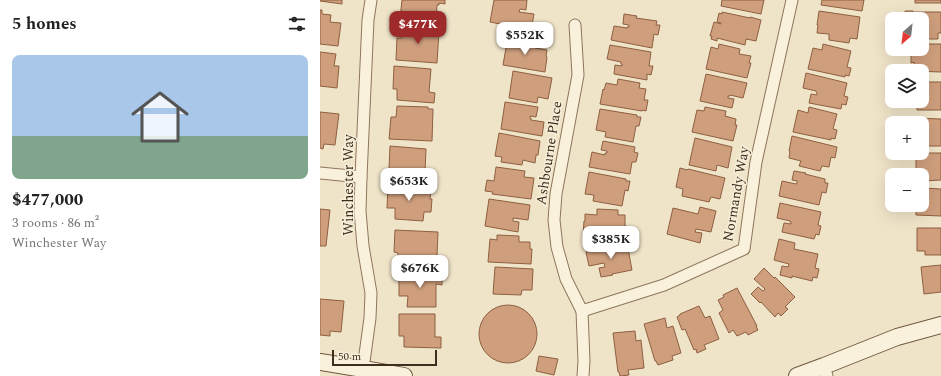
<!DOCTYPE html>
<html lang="en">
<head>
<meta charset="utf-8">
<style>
  :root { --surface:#fff; --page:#f6f6f6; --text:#222; --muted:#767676; --accent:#9e2a2b }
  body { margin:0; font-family:Spectral,serif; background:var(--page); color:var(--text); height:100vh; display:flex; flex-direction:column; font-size:15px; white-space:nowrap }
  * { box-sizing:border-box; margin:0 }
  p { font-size:13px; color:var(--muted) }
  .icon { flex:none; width:22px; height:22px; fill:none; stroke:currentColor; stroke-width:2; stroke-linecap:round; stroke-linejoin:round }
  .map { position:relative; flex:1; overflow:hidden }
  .side { display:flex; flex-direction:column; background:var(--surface); width:320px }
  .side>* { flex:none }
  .needle { width:26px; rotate:208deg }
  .buttons { position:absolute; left:565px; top:12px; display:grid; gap:8px }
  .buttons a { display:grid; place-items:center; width:44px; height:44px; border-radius:8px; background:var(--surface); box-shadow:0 4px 16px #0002; font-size:20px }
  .scale { position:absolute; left:12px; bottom:10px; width:105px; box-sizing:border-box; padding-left:4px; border:2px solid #3d2e20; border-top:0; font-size:11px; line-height:14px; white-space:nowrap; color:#3d2e20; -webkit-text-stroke:3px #f7eed8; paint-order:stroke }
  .price { position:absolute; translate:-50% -34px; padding:0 9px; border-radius:8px; background:#fff; color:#222; font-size:13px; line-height:26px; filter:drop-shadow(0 1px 2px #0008) }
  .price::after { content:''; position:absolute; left:50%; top:24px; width:12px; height:9px; margin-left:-6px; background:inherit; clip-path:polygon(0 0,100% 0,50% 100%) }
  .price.selected { background:var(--accent); color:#fff }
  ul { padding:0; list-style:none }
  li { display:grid; align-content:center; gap:8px; height:212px; padding:0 12px }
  li span { display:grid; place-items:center; height:124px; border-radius:8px; color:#555 }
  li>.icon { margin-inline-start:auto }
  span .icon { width:72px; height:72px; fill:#fffc; stroke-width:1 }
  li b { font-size:17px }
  h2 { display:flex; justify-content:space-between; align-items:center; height:48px; padding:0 12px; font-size:17px }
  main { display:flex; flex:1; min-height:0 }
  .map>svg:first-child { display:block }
  .building { fill:#cf9f7d; stroke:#8d5f41 }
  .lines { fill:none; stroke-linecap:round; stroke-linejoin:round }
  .street-casing { stroke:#8d765c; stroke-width:13 }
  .secondary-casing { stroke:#6f573f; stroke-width:18 }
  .street { stroke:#faf1dc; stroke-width:11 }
  .secondary { stroke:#faf1dc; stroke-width:16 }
  .labels { text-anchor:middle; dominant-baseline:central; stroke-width:3; stroke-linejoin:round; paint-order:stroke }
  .street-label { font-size:14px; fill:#3d2e20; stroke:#f7eed8 }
</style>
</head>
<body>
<main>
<section class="side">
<h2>5 homes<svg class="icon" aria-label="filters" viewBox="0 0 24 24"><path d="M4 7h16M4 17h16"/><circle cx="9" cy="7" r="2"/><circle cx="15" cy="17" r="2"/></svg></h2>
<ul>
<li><span style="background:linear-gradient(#a9c7e8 65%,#7fa58c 0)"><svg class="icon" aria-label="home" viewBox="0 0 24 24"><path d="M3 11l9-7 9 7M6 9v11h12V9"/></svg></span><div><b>$477,000</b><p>3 rooms · 86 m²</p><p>Winchester Way</p></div></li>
</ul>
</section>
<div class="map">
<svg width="621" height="376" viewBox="0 0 621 376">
  <rect width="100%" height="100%" fill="#f0e4c8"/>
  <g class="building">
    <path d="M0,0H22V4L0,1Z"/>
    <path d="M82,0H125V4L119,3V5H117L116,22L80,19Z"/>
    <path d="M174,0H207L206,10L200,9L199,12L214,14L210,36L194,33L195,27L170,22Z"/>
    <path d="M402,0H444L441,14L401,6Z"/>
    <path d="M502,0H544L542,11L501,5Z"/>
    <rect x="595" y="0" width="26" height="3"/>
    <path d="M0,10H2V14L11,15L10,22L21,23L18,46L0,44Z"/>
    <path d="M499,11L540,17L537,39L530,38L529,43L509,40V34L497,33L498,25H497Z"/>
    <path d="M585,11H593V12H621V33H618V39H602V19H585Z"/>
    <path d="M402,12L430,18V17L441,20L436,41L426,39L425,45L397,38V41L391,39L392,36H390L394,22L401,24V23L397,22L399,13L402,14Z"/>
    <path d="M304,14L317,16L316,18L337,21L336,25H340L338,35L334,34L332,48L291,40L294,26L307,28V27H309V25L303,24Z"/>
    <path d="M83,27L114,29V30L119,31L117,63L76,60L77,38H82Z"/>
    <path d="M194,39L216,42L215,48L227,50L226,56L227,57L225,72L183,65L187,42L194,44Z"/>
    <path d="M399,44L420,49L419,54L431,56L429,63H431L427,78L386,69L391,47L398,49Z"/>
    <path d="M503,44L531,51L527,67L531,68L529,76L525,75V77L488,69L493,48L502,50Z"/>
    <path d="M602,44H621V72L594,71V62L591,63V53H594V49H602Z"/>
    <path d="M290,45L331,52L329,66H333L331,75L327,74V80L294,74L295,65L302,66V64H301V62L287,59Z"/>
    <path d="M0,52L16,54L14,66H19L17,88L0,86Z"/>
    <path d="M74,66L111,69L109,92L115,93L114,103L77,100V89H73Z"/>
    <path d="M193,71L232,78L228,99L218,97L217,103L189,98Z"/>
    <path d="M486,73L527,83L524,96L528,97L526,105L522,104L521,109L489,103L491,94L497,95V93L496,92V91L483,88Z"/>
    <path d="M386,74L427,83L423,98L410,95V96H408V98L414,99L412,108L380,101Z"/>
    <path d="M298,79L320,83L319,88L326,89L324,100H328L326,111L322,110V111L280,104L283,89L284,90L286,83L297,85Z"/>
    <path d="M602,82H621V110H597V102H594V101H602Z"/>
    <path d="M185,102L218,107L216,117L210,116V118H211V120L224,122L222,136L181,129Z"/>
    <path d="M77,106L108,107V109H113L112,141L69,139L71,117H76Z"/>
    <path d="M385,107L406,111L405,116L416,119L415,125H417L413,141L372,132L377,110L384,111Z"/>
    <path d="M489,107L517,114L513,129L517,130L515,139L511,138V140L473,132L478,110L488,113Z"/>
    <path d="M280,109L317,115V117H321L319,126H316L313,142L285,137L286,132L276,130Z"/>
    <path d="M0,112L19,114L15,145L4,144L3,149L0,148Z"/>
    <path d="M596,118L621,119V146H602V123H596Z"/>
    <path d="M179,133L220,141L218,155H216L215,163L203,160L202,165L181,162L182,157L175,156Z"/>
    <path d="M472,136L517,147L515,158L511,157L509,167L502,166L500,171L479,166L481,161L469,158L470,151H469Z"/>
    <path d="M375,138L412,147L408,168L397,165L396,171L369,165Z"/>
    <path d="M283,141L315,147L314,152L318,153L316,162H312L310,174L269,167L272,152L285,155V153H287V151L281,150Z"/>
    <path d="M70,146L106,149L105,172H110V182L73,180V169H69Z"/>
    <path d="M596,153H621V180L604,181V177H602V175H596Z"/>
    <path d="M176,167L205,171L204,177L214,178L211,199L172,194L173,192L165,191L167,180L174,181Z"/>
    <path d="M360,168L367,170L368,169L405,178L400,199L391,197L389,202L362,196L363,189L356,187Z"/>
    <path d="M474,171L486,173L485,174L505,179V183H508L506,193L502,192L499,205L459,196L462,181L476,184L477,183V181L472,180Z"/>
    <path d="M269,172L306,179V181H310L308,191L305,190L302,206L273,201L274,195L265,194Z"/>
    <path d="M68,185L105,187V188L111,189L110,199H112L111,212H104L103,221L75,219V208H67Z"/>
    <path d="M602,188L621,189V216L596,215V205H602Z"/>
    <path d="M169,199L210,205L208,220L193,218V221L199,222L198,232L165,226Z"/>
    <path d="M460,203L501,212L498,225L501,226L499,235L496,234L494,239L462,232L464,223L471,224V222H470V221L457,218Z"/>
    <path d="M380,207L396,211L391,232L376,229L375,232L382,233L380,243L347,234L353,208L378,214Z"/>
    <path d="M0,209L10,210L6,246H0Z"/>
    <path d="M277,209L298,210V215H305V226L309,227V237L277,236V237L263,236L264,221H265V214L277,215Z"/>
    <path d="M597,228H621V255H605V251H597Z"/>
    <path d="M75,230L118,232L117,255H116L115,264L87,263V264H78V253L74,252Z"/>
    <path d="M177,235L199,236V242H210V249H212L211,264L168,262L170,239L177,240Z"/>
    <path d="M459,239L475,243L474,249L498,254L495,268L499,269L497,278L493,277L492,281L472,276V278L460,275L462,266L468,267L469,264L454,260Z"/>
    <path d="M307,243L312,270L292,274L293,275L281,277L279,268L285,267L284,263L269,266L266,252Z"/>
    <path d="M621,265V292L604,294L601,267Z"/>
    <path d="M175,267L213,269L212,290H202L201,295L173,294Z"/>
    <path d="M444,268L454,278L455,277L475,297L465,307L468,309L461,316L458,313L455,317L441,302L440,303L431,294L438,287L443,291L445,289L434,279Z"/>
    <path d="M79,273L122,274V285L116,284V307H87L88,296H79Z"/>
    <path d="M417,288L437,326H436L438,330L428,335L426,332L417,336L413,330L409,333L399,313L403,310L398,300L404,297L403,295Z"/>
    <path d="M0,299L24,301L21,332L10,331V336L0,335Z"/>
    <circle cx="188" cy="334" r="29"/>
    <path d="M379,306L385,318L390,316L399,339L384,345L386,349L377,353L376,349L374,350L365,329L362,330L357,317L360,315V314Z"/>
    <path d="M79,314H115V337H121V348L84,347V336H79Z"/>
    <path d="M345,318L347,328L353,326L361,353L352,356L353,360L338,365L336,361H335L324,324Z"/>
    <path d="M315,331L316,341L321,340L324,368L308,370L309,375L300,376L299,372H298L293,333Z"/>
    <path d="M219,356L238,359L234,375L216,371Z"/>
  </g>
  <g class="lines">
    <defs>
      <g id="street">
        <path d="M255,25L258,75L236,194L234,220L237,247L246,279L262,311L264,361L263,376"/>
        <path d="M0,173L41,177"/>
        <path d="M262,311L344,285L424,249L436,162L472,0"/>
        <path d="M504,366L507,376"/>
        <path d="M43,369L50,318L51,293L43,246L40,211L41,177L48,20L51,0"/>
      </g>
      <g id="secondary">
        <path d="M0,362L43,369L84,376"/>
        <path d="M477,376L504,366L577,337L621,325"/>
      </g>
    </defs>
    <use href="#street" class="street-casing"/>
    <use href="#secondary" class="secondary-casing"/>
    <use href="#street" class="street"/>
    <use href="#secondary" class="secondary"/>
  </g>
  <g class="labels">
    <g class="street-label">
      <text transform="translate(229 153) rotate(-81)">Ashbourne Place</text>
      <text transform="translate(28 185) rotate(-90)">Winchester Way</text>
      <text transform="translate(416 194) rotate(-80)">Normandy Way</text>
    </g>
  </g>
</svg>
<div class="buttons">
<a><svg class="needle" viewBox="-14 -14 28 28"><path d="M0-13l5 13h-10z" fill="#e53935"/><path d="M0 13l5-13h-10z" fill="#767676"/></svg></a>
<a><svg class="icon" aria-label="layers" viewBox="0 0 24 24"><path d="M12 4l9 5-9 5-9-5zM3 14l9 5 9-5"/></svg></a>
<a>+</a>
<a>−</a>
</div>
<div class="scale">50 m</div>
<b class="price selected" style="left:98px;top:45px">$477K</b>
<b class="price" style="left:205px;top:56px">$552K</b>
<b class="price" style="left:89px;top:202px">$653K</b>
<b class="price" style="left:291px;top:260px">$385K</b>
<b class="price" style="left:100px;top:289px">$676K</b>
</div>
</main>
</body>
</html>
